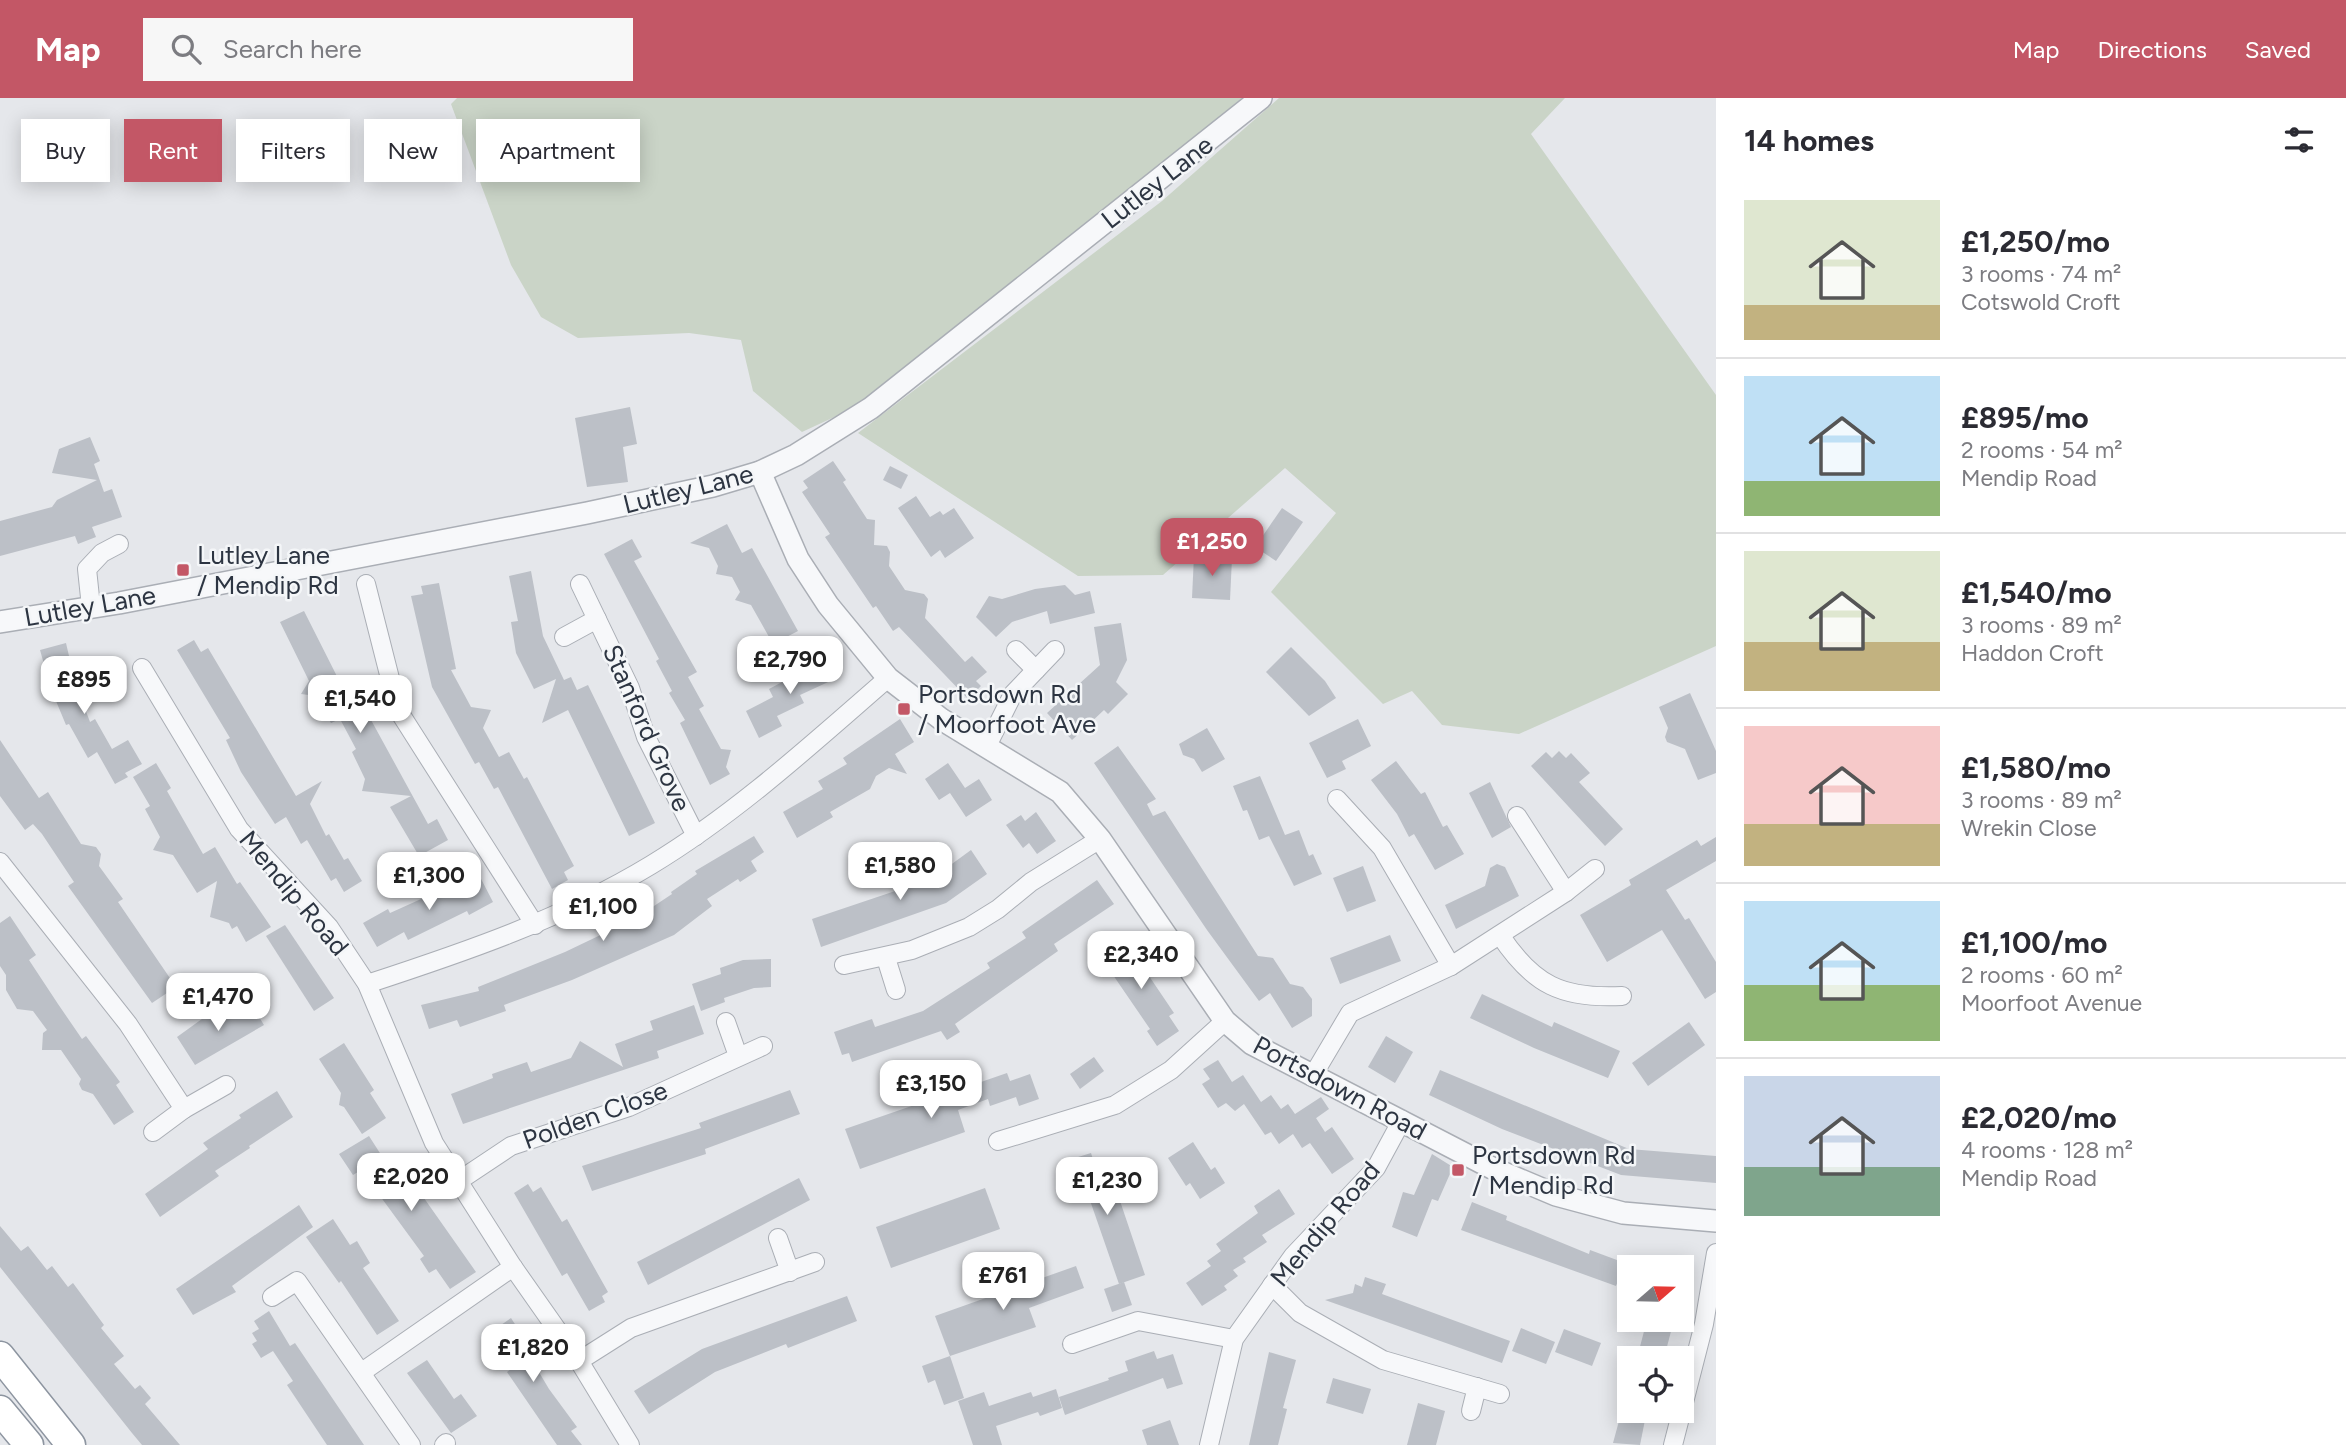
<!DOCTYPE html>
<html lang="en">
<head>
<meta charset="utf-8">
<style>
  :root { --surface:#fff; --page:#f7f7f7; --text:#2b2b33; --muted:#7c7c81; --line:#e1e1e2; --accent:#c35766 }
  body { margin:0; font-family:Figtree,sans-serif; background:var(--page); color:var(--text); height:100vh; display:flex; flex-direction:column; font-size:26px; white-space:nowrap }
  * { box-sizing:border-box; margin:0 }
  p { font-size:23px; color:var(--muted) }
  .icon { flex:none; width:38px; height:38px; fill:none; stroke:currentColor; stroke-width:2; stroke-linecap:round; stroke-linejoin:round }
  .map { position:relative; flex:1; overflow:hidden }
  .side { display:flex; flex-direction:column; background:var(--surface); width:630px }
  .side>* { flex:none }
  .top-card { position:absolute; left:21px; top:21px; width:665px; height:63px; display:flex; gap:14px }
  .needle { width:46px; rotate:70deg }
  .fabs { position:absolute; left:1617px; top:1157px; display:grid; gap:14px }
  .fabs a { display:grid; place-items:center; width:77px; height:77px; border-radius:0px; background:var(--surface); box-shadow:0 4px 18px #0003; font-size:35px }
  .price { position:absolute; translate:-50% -60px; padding:0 16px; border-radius:14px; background:#fff; color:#222; font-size:23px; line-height:46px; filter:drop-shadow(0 2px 4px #0008) }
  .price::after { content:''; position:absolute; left:50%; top:42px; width:21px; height:16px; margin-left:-10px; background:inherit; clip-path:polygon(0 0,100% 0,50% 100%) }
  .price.current { background:var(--accent); color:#fff }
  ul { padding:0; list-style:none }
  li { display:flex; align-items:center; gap:21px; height:175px; padding:0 28px }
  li+li { border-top:2px solid var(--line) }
  li span { display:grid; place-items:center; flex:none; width:196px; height:140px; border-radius:0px; color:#555 }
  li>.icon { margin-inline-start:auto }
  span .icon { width:84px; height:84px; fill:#fffc; stroke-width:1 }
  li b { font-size:30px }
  h2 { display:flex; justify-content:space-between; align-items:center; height:84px; padding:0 28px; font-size:30px }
  .pill { padding:0 24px; border-radius:0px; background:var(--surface); box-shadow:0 4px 18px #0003; font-size:24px; line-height:63px }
  .pill.current { background:var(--accent); color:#fff }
  header { display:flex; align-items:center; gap:42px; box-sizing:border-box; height:98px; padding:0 35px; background:var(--accent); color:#fff }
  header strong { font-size:33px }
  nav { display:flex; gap:38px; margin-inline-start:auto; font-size:24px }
  .search { width:490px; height:63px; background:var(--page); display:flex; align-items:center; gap:18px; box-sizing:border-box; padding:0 24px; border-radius:0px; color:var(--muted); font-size:26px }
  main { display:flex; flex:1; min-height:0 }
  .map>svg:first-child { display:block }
  .green { fill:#cad4c7 }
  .building { fill:#bcc0c7 }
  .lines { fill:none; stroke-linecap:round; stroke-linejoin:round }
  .minor-casing { stroke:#aaaeb5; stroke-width:20 }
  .tertiary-casing { stroke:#aaaeb5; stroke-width:24 }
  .trunk-casing { stroke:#8d95a0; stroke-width:31 }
  .minor { stroke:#f7f8fa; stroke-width:18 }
  .tertiary { stroke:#f7f8fa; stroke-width:21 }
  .trunk { stroke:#fff; stroke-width:28 }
  .poi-dot { fill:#c35766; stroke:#f4f6f8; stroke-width:2.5 }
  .labels { text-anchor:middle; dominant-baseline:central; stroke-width:5; stroke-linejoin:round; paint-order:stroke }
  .street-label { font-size:26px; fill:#2d3542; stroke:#f4f6f8 }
  .poi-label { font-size:26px; fill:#2d3542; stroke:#f4f6f8; text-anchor:start }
</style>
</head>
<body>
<header>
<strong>Map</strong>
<div class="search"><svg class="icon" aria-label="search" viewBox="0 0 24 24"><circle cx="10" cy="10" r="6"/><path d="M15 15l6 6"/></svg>Search here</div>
<nav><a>Map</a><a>Directions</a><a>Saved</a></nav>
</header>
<main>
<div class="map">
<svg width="1716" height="1347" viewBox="0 0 1716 1347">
  <rect width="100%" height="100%" fill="#e5e7eb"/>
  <g class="green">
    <path d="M457,0H1242L1085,135L871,302L802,334L753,293L741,242L689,235L578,240L541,219L511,167L451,6Z"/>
    <path d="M1279,0H1565L1531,36L1716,297V548L1519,636L1442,627L1412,593L1383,606L1271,494L1336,415L1285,370L1163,477L1078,478L858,335L1162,103Z"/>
  </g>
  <g class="building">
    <path d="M630,309L637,346L623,349L628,384L587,389L575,320Z"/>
    <path d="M90,339L100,363L94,366L104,394L112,391L122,419L92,429L96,439L78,446L75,438L0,458V423L52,409L57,402L97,382L52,375L59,351Z"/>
    <path d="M833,363L846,382L843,384L867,421L875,422L874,447L887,448L890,454L889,468L905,492L924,496L928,501L925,520L965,564L972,558L987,574L976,583L981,588L968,601L899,529L893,533L876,508L873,510L825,439L830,436L802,394L808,390L803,383Z"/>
    <path d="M890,368L908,377L901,391L883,382Z"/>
    <path d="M916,398L930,419L940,413L943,417L954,410L974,440L945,460L940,452L931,459L898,410Z"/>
    <path d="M1282,410L1303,424L1276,463L1255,449Z"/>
    <path d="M727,426L742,455L752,450L798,533L773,546L751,507L735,502L740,494L732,479L716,476L718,468L709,450L690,445Z"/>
    <path d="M632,441L642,459L634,463L697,574L688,579L704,608L699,611L721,651L731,652L726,669L730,676L710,687L680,625L685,622L669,595L672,593L656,563L659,561L604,456Z"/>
    <path d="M1194,458L1232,460L1230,502L1192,500Z"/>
    <path d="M531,473L543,538L564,582L571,579L577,592L588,587L655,725L629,738L568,612L542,625L556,581L534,591L516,555L511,524L518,523L509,478Z"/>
    <path d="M439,485L456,571L451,572L471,609L491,612L483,630L499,659L509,654L524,681L527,679L574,768L564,774L568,782L552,791L498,689L494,691L479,664L475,666L432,589L411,498L423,496L421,488Z"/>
    <path d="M1065,487L1075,497L1090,493L1095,515L1050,526L1047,513L1012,524L996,539L976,519L989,498L1002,501L1035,491Z"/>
    <path d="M304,513L356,616L365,611L428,726L437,721L448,742L419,758L390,709L411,698L362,693L365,681L352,654L356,651L340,621L331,625L316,598L301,596L309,583L280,524Z"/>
    <path d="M1121,525L1127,562L1116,584L1128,596L1108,616L1104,612L1072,642L1047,615L1100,567L1094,529Z"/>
    <path d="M194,542L201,554L208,550L296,698L322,683L310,706L326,738L329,736L344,762L348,760L362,783L344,794L336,780L331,783L307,742L301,746L286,719L275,726L241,674L226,642L230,640L177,552Z"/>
    <path d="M66,545L75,584L90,624L95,621L112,651L128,642L142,666L125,675L128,679L115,686L97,654L88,660L69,626L66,627L51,591L40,552Z"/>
    <path d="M1291,549L1325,583L1336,600L1309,618L1266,574Z"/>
    <path d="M829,559L839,579L800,597L804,605L777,618L782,628L759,640L746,613L773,599L769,591Z"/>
    <path d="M1690,595L1716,653V675L1698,682L1685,651L1667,644L1665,639L1668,630L1659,609Z"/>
    <path d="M900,621L914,644L895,656L907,676L889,670L876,678L870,691L830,714L833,719L797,740L783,714L823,691L818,683L847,666L843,660Z"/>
    <path d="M1358,621L1371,648L1342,663L1346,671L1327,680L1309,645Z"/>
    <path d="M1207,630L1225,661L1202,674L1194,661L1183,657L1179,646Z"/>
    <path d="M0,642L39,700L48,694L81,746L96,749L101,756L99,768L123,801L118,804L176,889L152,905L68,788L74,784L42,736L33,726L25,732L0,698Z"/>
    <path d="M1118,648L1156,701L1147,706L1153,718L1165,713L1258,858L1273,860L1290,886L1303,889L1312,901V918L1292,930L1270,895L1259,903L1207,832L1094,665Z"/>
    <path d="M1559,653L1566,660L1571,655L1590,675L1579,684L1623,731L1605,748L1531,668L1546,654L1552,660Z"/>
    <path d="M1396,663L1421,696L1425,694L1443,729L1447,727L1464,756L1435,772L1414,736L1409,739L1397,716L1371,682Z"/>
    <path d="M156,665L171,690L167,693L203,756L215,749L237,786L240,784L271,829L246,844L237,828L232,831L229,825L210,819L217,783L197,795L173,757L153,752L160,739L145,711L150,708L133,679Z"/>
    <path d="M948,665L965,690L979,681L992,702L966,719L950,695L939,702L925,681Z"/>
    <path d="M1260,678L1285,737L1299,732L1309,758L1313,756L1322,776L1294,788L1269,738L1259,742L1247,712L1243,713L1233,688Z"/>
    <path d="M1490,684L1511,729L1492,740L1469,695Z"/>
    <path d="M1036,714L1056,743L1037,756L1029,745L1023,750L1006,727L1021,717L1025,723Z"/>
    <path d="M754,738L764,754L751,763L757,773L740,784L738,781L707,801L712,808L674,837L572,882L504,907L506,913L460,929L457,922L429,931L421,907L479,893L478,889L565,854L636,820L672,796L671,794L697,776L695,773Z"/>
    <path d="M1716,739V763L1666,792L1685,822L1689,820L1716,864V894L1705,901L1662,832L1607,864L1580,817L1631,787L1629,782L1697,742L1701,748Z"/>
    <path d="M971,752L987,776L946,805L821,849L812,821L910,788L915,776L921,774L934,779Z"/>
    <path d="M1497,766L1505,769L1519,798L1456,831L1445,807L1485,788L1490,770Z"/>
    <path d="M1363,768L1376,803L1347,814L1333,780Z"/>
    <path d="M479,777L493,804L469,817L467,813L408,842L404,834L377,849L363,825L388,811L390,815L450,788L452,792Z"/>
    <path d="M1097,782L1114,806L1054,846L1058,853L955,926L960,934L947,942L941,933L852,964L849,955L842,957L834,934L872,921L875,929L923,913L990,870L987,865L1026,840L1022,834Z"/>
    <path d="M10,818L36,857L29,862L58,906L82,941L86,938L120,984L116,987L134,1014L114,1027L93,996L82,992L79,986L81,981L61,952H42L43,935L47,932L33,913L17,911L6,892V877L0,868V825Z"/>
    <path d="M285,827L334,900L314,913L266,838Z"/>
    <path d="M1390,837L1401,863L1340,886L1330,860Z"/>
    <path d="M1124,841L1174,915L1169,918L1179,933L1157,948L1147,933L1150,931L1100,858Z"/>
    <path d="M771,861V889L754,890L724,900L725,904L701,913L692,886L721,876L720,870L743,862Z"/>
    <path d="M1482,896L1552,929L1554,924L1620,953L1608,980L1534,950L1470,920Z"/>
    <path d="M251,906L264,927L195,967L177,939L213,913L230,919Z"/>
    <path d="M694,907L704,936L657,953L659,960L463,1026L451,996L493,980L492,976L527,964L531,974L571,960L580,943L623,969L615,946L653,932L650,923Z"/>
    <path d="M1689,924L1705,947L1648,988L1632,965Z"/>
    <path d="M1386,938L1413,954L1395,985L1368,969Z"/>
    <path d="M344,945L374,992L370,995L386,1020L362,1036L344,1009L339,1007L341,995L319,961Z"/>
    <path d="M1094,959L1104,973L1080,991L1070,976Z"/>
    <path d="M1218,962L1232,984L1243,977L1261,1004L1271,997L1281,1011L1288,1006L1295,1016L1321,999L1329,1011L1312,1023L1316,1020L1325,1034L1332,1029L1354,1061L1332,1076L1310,1045L1302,1050L1293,1036L1279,1046L1271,1034L1265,1037L1244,1006L1235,1013L1226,1005L1218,1010L1202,986L1210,981L1203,971Z"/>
    <path d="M1440,972L1629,1051L1716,1058V1085L1621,1077L1502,1031L1429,997Z"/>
    <path d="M1007,975L1010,983L1030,976L1039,1001L1019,1008L1016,999L990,1008L988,1001L958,1012L965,1034L860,1071L845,1031Z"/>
    <path d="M790,992L800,1016L705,1051L706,1056L592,1093L582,1068L701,1030L699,1025Z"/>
    <path d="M277,993L293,1019L249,1048L250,1050L215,1073L219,1078L160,1119L145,1096L208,1051L203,1045L241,1020L239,1017Z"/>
    <path d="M369,1038L385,1063L389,1059L407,1086L412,1083L476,1174L450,1191L436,1171L429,1175L420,1161L424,1158L361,1072L353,1077L339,1056Z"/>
    <path d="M1193,1044L1211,1072L1215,1069L1225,1085L1200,1101L1190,1085L1186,1088L1168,1060Z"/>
    <path d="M1091,1055L1100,1083L1109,1080L1114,1095L1117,1094L1145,1177L1119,1186L1085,1088L1071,1092L1062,1064Z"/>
    <path d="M1432,1056L1453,1069L1438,1103L1432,1101L1417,1139L1392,1129L1403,1094L1414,1097Z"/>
    <path d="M799,1080L810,1102L648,1187L637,1164Z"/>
    <path d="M528,1086L533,1094L541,1089L562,1124L567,1121L608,1194L602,1198L605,1204L589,1213L567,1175L562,1178L514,1095Z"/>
    <path d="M985,1090L1000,1131L891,1170L876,1129Z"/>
    <path d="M1279,1091L1295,1116L1262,1137L1267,1144L1243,1160L1246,1164L1233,1172L1238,1178L1224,1188L1227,1192L1202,1208L1186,1185L1211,1168L1207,1163L1221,1153L1216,1146L1258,1115L1254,1108Z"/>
    <path d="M1472,1104L1507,1118L1506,1122L1589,1156L1590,1152L1625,1165L1616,1188L1461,1132Z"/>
    <path d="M299,1107L313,1129L232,1188L236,1194L193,1217L176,1191Z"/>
    <path d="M333,1121L350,1147L357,1143L370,1165L363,1170L399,1223L377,1237L341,1183L339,1185L306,1139Z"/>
    <path d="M0,1128L21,1153L28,1148L47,1172L52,1168L68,1189L73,1185L104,1227L101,1230L124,1258L114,1266L135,1291L140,1287L151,1300L145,1306L180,1347H142L132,1335L0,1169Z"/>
    <path d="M1076,1168L1084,1190L1029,1210L1036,1229L950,1258L935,1218Z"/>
    <path d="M1365,1179L1386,1186L1382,1196L1510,1243L1502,1265L1325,1202L1353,1195L1355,1186L1362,1189Z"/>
    <path d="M1124,1184L1132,1207L1112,1214L1104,1191Z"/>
    <path d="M847,1198L857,1223L788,1250L786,1246L715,1274L649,1316L634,1293L702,1251Z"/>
    <path d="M269,1213L290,1248L295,1245L364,1347H327L287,1287L293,1283L273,1253L261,1260L252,1246L257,1243L252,1235L259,1231L254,1223Z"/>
    <path d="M511,1220L531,1251L527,1254L549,1291L577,1329L571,1333L582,1347H557L507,1274L511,1271L488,1236Z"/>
    <path d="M1647,1222H1674L1664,1260H1637Z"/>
    <path d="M1521,1230L1555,1244L1546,1266L1512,1253Z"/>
    <path d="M1564,1231L1601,1245L1592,1268L1555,1254Z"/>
    <path d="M1154,1253L1157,1261L1173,1256L1183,1286L1167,1291L1163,1280L1065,1317L1059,1299L1109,1282L1108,1280L1128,1273L1125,1263Z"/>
    <path d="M1269,1254L1296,1262L1283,1310L1287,1311L1278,1347H1249Z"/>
    <path d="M950,1258L964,1300L944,1307L935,1282L928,1285L922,1268Z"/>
    <path d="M427,1262L454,1301L461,1296L477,1318L451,1335L407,1275Z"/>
    <path d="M1333,1280L1371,1291L1363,1316L1326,1305Z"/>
    <path d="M1056,1291L1062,1310L1040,1318L1038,1314L996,1328L1002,1347H973L958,1303L984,1294L989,1308L1031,1294L1033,1299Z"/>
    <path d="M1418,1305L1445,1313L1436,1347H1407Z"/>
    <path d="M1622,1312H1647L1640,1347L1613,1345Z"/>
    <path d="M1170,1322L1179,1347H1147L1142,1332Z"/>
  </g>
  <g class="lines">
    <defs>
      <g id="minor">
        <path d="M366,486L398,612L535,827"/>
        <path d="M580,486L630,590L646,639L696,738"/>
        <path d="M91,509L87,471L102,455L119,446"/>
        <path d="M564,539L597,521"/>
        <path d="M1016,552L1036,572"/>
        <path d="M142,570L239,731L329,829L367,886L434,1045L513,1169L579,1263L630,1347"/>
        <path d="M987,648L1013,596L1055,552"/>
        <path d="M1337,701L1382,750L1451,868"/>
        <path d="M1517,718L1566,794"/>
        <path d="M0,764L128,926L184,1011L226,987"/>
        <path d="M1500,837C1533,887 1562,901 1622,898"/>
        <path d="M886,860L896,892"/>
        <path d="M844,867L912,852L969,829L998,811L1031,784L1100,741"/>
        <path d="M367,886C465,854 562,821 651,767C737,715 812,646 888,580"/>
        <path d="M726,924L738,958"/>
        <path d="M1312,979L1350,915L1451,868L1566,794L1595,771"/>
        <path d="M153,1034L184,1011"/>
        <path d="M998,1043L1115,1007L1171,972L1225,923"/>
        <path d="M457,1084L511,1048L629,1009L763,948"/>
        <path d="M778,1140L790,1174"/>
        <path d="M1272,1187L1300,1215L1383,1262L1500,1296"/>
        <path d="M272,1199L297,1183L411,1347"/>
        <path d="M1072,1246L1138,1223L1234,1241"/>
        <path d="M579,1263L631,1230L815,1164"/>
        <path d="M362,1274L513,1169"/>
        <path d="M1682,1312L1704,1226L1716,1155"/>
        <path d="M1471,1313L1477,1289"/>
        <path d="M444,1347L446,1345"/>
        <path d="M1209,1347L1234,1241L1293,1158L1376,1070L1402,1022"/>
        <path d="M1673,1347L1682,1312"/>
      </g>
      <g id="tertiary">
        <path d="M760,374L798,461L828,507L888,580L941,621L1060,694L1100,741L1225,923L1252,946L1492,1070L1556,1097L1623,1115L1716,1123"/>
        <path d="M0,524L119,505L587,415L713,388L760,374L796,357L871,310L1261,0"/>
      </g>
      <g id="trunk">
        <path d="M0,1258L71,1347"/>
        <path d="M0,1312L29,1347"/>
      </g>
    </defs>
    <use href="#minor" class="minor-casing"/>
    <use href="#tertiary" class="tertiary-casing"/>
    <use href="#trunk" class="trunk-casing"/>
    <use href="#minor" class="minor"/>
    <use href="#tertiary" class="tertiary"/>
    <use href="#trunk" class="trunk"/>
  </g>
  <g class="poi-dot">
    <rect x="176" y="465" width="14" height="14" rx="3.5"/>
    <rect x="897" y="604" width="14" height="14" rx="3.5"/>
    <rect x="1451" y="1065" width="14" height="14" rx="3.5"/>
  </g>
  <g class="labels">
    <g class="street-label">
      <text transform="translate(1157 84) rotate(-38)">Lutley Lane</text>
      <text transform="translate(688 391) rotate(-14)">Lutley Lane</text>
      <text transform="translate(90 508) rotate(-10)">Lutley Lane</text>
      <text transform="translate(647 630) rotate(66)">Stanford Grove</text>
      <text transform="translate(294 795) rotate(50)">Mendip Road</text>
      <text transform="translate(1340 990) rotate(28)">Portsdown Road</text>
      <text transform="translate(595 1017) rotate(-20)">Polden Close</text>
      <text transform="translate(1325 1126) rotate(-50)">Mendip Road</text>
    </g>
    <g class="poi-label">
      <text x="197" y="457">Lutley Lane<tspan x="197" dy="30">/ Mendip Rd</tspan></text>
      <text x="918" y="596">Portsdown Rd<tspan x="918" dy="30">/ Moorfoot Ave</tspan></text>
      <text x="1472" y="1057">Portsdown Rd<tspan x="1472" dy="30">/ Mendip Rd</tspan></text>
    </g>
  </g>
</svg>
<div class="fabs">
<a><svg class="needle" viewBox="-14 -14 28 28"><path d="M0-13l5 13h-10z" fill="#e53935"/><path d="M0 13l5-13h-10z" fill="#7c7c81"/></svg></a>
<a><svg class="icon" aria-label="locate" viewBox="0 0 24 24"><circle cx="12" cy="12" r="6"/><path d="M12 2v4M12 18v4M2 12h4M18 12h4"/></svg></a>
</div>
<b class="price current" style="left:1212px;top:480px">£1,250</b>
<b class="price" style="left:790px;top:598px">£2,790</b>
<b class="price" style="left:84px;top:618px">£895</b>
<b class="price" style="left:360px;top:637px">£1,540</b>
<b class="price" style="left:900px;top:804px">£1,580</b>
<b class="price" style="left:429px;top:814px">£1,300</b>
<b class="price" style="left:603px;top:845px">£1,100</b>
<b class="price" style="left:1141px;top:893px">£2,340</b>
<b class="price" style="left:218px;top:935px">£1,470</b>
<b class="price" style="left:931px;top:1022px">£3,150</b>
<b class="price" style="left:411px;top:1115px">£2,020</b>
<b class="price" style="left:1107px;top:1119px">£1,230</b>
<b class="price" style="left:1003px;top:1214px">£761</b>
<b class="price" style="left:533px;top:1286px">£1,820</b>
<div class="top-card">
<a class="pill">Buy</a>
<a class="pill current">Rent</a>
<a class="pill">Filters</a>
<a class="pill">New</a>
<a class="pill">Apartment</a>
</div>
</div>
<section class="side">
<h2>14 homes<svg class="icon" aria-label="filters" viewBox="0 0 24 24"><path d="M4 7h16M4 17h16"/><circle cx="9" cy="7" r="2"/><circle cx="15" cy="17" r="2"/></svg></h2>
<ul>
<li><span style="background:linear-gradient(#dfe7d0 75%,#c2b280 0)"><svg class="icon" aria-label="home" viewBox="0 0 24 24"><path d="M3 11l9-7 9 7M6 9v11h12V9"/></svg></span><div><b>£1,250/mo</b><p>3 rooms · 74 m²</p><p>Cotswold Croft</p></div></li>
<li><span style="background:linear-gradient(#bfe0f5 75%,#8fb573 0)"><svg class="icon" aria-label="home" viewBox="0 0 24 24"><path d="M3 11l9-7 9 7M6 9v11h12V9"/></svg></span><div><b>£895/mo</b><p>2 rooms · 54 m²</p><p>Mendip Road</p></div></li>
<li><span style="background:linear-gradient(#dfe7d0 65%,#c2b280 0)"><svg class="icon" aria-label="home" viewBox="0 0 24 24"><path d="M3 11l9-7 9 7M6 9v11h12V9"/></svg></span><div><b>£1,540/mo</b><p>3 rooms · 89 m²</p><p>Haddon Croft</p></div></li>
<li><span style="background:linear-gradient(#f6c9c9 70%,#c2b280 0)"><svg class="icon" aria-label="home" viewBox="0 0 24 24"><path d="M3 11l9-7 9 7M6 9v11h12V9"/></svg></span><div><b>£1,580/mo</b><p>3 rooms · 89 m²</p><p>Wrekin Close</p></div></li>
<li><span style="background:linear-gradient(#bfe0f5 60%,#8fb573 0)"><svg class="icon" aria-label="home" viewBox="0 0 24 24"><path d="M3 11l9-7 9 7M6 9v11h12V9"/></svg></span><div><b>£1,100/mo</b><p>2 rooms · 60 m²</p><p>Moorfoot Avenue</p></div></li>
<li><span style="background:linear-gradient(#c9d6e8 65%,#7fa58c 0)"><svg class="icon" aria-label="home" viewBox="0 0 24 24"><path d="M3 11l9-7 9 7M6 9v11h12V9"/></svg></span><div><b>£2,020/mo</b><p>4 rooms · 128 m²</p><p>Mendip Road</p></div></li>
</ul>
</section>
</main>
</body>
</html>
